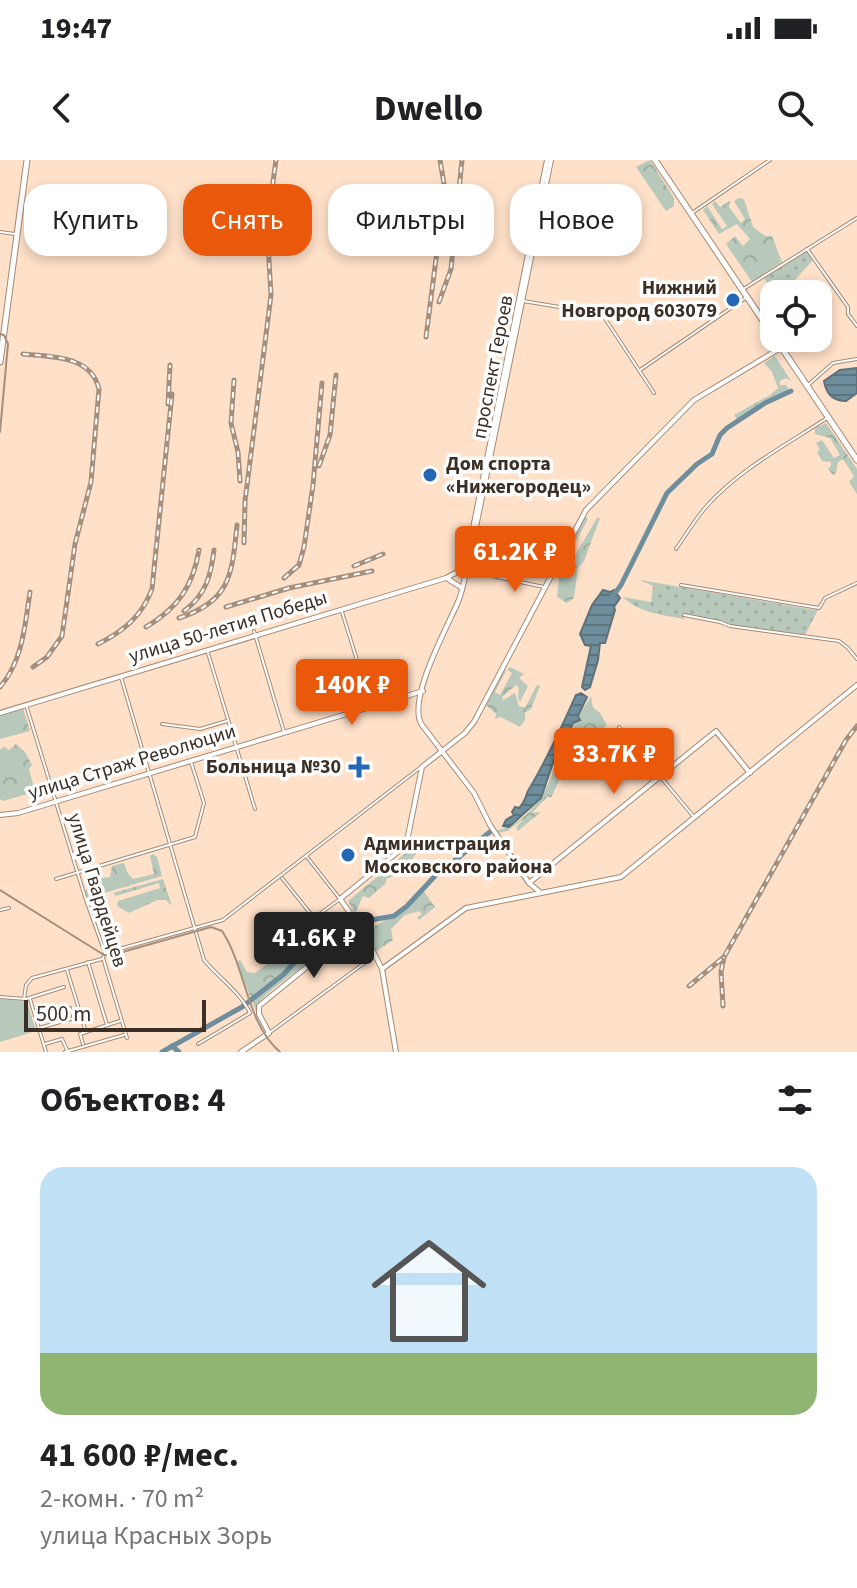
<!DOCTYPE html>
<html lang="ru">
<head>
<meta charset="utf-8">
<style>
  :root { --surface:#fff; --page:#f2f2f2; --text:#202124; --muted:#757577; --accent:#ea580c }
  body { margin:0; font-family:"Source Sans 3",sans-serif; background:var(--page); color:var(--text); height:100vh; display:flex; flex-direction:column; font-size:30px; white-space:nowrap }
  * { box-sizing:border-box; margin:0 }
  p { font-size:26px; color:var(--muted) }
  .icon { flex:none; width:44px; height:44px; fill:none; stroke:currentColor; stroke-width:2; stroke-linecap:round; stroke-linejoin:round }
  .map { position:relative; height:892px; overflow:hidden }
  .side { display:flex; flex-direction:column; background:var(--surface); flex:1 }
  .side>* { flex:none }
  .banner { position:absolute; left:24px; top:24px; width:810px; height:72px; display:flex; gap:16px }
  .fabs { position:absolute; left:760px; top:120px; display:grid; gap:16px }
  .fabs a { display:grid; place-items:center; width:72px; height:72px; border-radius:16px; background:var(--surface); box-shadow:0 4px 12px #0003; font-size:40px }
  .scale { position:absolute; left:24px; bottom:20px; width:182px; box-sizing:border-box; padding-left:8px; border:4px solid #3b2f26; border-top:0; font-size:22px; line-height:28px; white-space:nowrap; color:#3b2f26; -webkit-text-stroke:6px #fff; paint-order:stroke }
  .price { position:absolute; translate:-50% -68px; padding:0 18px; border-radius:8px; background:var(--accent); color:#fff; font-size:26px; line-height:52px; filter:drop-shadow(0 2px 4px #0008) }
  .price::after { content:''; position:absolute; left:50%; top:48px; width:24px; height:18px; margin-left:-12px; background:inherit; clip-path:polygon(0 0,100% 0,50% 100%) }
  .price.current { background:#222; color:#fff }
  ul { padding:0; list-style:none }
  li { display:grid; align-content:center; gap:16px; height:424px; padding:0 40px }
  li span { display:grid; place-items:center; height:248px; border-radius:24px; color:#555 }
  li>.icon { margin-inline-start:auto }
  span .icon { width:144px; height:144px; fill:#fffc; stroke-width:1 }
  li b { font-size:34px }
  h2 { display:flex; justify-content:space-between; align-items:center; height:96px; padding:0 40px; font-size:34px }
  .chip { padding:0 28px; border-radius:24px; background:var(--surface); box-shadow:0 4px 12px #0003; font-size:28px; line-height:72px }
  .chip.current { background:var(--accent); color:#fff }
  .status { display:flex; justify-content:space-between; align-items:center; height:56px; padding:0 40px; background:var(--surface); direction:ltr }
  .status svg { height:22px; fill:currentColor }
  header { display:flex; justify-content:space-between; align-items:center; height:104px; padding:0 40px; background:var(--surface); font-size:36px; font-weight:700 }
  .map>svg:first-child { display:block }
  .grass { fill:url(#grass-dots) }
  .forest { fill:url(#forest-crowns) }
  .garden { fill:#b8c9bb }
  .water { fill:url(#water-rules); stroke:#5f7279; stroke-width:2 }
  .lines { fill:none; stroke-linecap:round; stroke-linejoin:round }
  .river { stroke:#6e8e9d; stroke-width:5 }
  .minor-casing { stroke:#a58973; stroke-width:4 }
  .tertiary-casing { stroke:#a58973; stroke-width:6 }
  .secondary-casing { stroke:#a58973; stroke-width:6 }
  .primary-casing { stroke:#a58973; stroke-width:7 }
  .minor { stroke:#fff; stroke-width:2 }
  .tertiary { stroke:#fff; stroke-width:4 }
  .secondary { stroke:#fff; stroke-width:4 }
  .primary { stroke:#fff; stroke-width:5 }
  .tram { stroke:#a58f7d; stroke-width:2 }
  .rail-casing { stroke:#a58f7d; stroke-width:5 }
  .rail { stroke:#fff; stroke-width:2; stroke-dasharray:6; stroke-linecap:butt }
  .poi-dot { fill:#2566b7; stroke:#fff; stroke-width:3 }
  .labels { text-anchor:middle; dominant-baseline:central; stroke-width:7; stroke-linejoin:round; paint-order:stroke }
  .poi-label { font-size:20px; font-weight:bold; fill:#3b2f26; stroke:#fff; text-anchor:end }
  .street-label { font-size:20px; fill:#3b2f26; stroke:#fff }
</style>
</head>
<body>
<div class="status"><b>19:47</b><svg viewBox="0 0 49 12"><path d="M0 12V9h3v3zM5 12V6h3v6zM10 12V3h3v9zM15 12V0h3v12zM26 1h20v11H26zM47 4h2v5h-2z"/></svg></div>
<header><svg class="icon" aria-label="back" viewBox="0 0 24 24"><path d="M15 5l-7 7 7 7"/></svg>Dwello<svg class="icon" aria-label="search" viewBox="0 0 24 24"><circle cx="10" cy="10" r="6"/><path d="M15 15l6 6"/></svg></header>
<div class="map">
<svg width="857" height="892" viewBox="0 0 857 892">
  <defs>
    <pattern id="grass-dots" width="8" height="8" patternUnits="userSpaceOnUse" patternTransform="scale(2)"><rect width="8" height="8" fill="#b8c9bb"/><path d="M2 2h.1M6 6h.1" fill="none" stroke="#9fada1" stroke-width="1.8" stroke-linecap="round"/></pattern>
    <pattern id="forest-crowns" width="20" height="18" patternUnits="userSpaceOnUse" patternTransform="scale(2)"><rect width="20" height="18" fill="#b8c9bb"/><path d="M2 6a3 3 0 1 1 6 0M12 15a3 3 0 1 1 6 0" fill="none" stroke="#9fada1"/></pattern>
    <pattern id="water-rules" width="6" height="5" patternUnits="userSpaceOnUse" patternTransform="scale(2)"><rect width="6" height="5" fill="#6e8e9d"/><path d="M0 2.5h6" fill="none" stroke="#5c7480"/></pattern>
  </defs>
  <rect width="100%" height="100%" fill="#ffe0c8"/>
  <g class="grass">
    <path d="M807,91L813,100L782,134H774L772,139L764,127L768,124L764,118Z"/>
    <path d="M640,420L815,450L819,448L804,477L730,466L720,462L684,456V459C663,455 639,453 623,437L651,442L653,426Z"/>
  </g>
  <g class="forest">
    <path d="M650,0L674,38V46L666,51L636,7Z"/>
    <path d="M739,38L744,39L753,67L765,76H772L782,102L752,122L726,84L735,76L743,86L750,79L737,64L719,74L703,50L707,46L722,69L727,66L712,44L715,41L720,47L730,41L729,47L741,63L745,59L734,41Z"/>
    <path d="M775,196L791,221L786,218L780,221V225H786L789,230L737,260L734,255L770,235L778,228L772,212L764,203Z"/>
    <path d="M826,263L857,309V334L849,322L854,316L843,299L838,302L836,313L833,315L828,309L831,306V302L822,301L817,292L820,290L816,283L822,280L834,298L840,295L830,278L815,274V268Z"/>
    <path d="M584,356L588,359L568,396L573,399L597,358H600L584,401L578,408L574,438L567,443L557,437L559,417L565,408L563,397Z"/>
    <path d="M510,507L524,514L519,518L528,526L520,542L518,537L519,528L516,525L502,537L503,540L515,533L519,546L525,548L537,525L540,526L531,549L525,553V560L520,567L501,557L495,559L496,554L486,545L504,509L506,511L495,532L500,535L512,513L507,510Z"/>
    <path d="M591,536L593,547L600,553L607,565L570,594L566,590L570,597L551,638L548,636L532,653L541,652L518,671L516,667L525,658L507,671L498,673V670C527,664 552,629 555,600L560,598L575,563L581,560L579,556Z"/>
    <path d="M23,548L30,571L0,579V555Z"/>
    <path d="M16,584L25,592L32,605L29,609L34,628L31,633L3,641L0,639V590L4,587L9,590Z"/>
    <path d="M426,676L435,681C410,688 416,709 386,719V723L369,738L363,736L355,754L348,741Z"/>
    <path d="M153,694L157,697L162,716L87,738L85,730L93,727L95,719L110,717L112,706L124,703L127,712L133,719L154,714L150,696Z"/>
    <path d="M163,719L172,746L166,740H157L129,753L117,746L118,741L160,728L159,723L116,736L113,733Z"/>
    <path d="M423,730L435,747L419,760L417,757L422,754L419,751L405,755L391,769L393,780L375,792L370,778L375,766L408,747Z"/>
    <path d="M312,766L325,786C313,806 258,831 256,851L236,802L240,800L247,812L255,813L295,784Z"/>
  </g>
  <path class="garden" d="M0,839L27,841L36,871L0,882Z"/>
  <g class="water">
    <path d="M857,208V233L846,241C833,241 826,233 824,221L840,210Z"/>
    <path d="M603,430L610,432L614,430L620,438L614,447L615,450L605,483H600L598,500L590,527L585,530L582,527L591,486L585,485L580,474L592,445Z"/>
    <path d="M581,533L587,537L578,556L580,560L573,563L568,575L570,578L563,585L560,597L554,600L541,638L509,667L503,666L506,660L514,655L512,652L515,647L519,648C525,642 525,638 528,631C546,601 561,569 576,535Z"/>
  </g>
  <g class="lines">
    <g class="river">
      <path d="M612,437L621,425L667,333L697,304L712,294L720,275L727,268L765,243L791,231"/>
      <path d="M438,714L491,671"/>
      <path d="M359,762L394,756L407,746L435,716"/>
      <path d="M172,886L179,892"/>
      <path d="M162,892L242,847L284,814L300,796L355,765"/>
    </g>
    <defs>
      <g id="minor">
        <path d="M692,53L770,0"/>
        <path d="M0,72L15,74"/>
        <path d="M807,89L848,147V154L857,166"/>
        <path d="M745,128L857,58"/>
        <path d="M523,141L602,154L654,233"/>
        <path d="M640,210L747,137"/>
        <path d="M807,226L833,203L857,199"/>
        <path d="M676,389C685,376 694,361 705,348C738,310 786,285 827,258"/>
        <path d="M468,411L544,427"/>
        <path d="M681,425L819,448L825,438L857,423"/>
        <path d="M342,452L371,545"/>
        <path d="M684,455L720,462L730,466L839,481L848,488L857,499"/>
        <path d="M254,471L284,572"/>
        <path d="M208,493L255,649"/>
        <path d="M121,517L204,800C219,818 240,832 250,853L198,884"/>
        <path d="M27,548L86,740L105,793L103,798L127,878"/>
        <path d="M162,564L200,569L227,561"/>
        <path d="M619,567L694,657"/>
        <path d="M282,718L314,758L340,739L307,697"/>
        <path d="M56,719L195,677L204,643L191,602"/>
        <path d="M0,750L9,748"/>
        <path d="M105,793L223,760L421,607"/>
        <path d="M88,802L107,865"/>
        <path d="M67,810L86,872"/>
        <path d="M0,837L26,839L64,827"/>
        <path d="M24,839L26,825L32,818L102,799"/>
        <path d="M30,839L46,892"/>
        <path d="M36,858L70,848L74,858L39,868"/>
        <path d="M269,873L374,796"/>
        <path d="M45,884L62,879L67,890"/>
        <path d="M83,884L80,874L120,861"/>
        <path d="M65,892L124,875"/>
      </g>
      <g id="tertiary">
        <path d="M448,419L462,428"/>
        <path d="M0,553L446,418L463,409"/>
        <path d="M0,655L18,653L423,531"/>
        <path d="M529,723L716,571L750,613"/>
        <path d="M382,809L361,768L340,739L399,691L408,676L422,607L465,573L474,562L586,350L694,240L784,186"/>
        <path d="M241,892L269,873L259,854V846L329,789L361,768"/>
      </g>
      <g id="secondary">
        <path d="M464,413L547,0"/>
        <path d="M541,733L529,723L490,665L474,633L422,565C406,541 447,468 458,442C463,431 464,418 468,406L551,0"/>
        <path d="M396,892L382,809L466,748L621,717L857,525"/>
      </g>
      <g id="primary">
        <path d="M655,0L774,177"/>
        <path d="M775,178L857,300"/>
        <path d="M0,202L27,0"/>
      </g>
    </defs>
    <use href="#minor" class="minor-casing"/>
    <use href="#tertiary" class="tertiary-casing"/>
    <use href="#secondary" class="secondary-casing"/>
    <use href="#primary" class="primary-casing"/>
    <use href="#minor" class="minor"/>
    <use href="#tertiary" class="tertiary"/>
    <use href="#secondary" class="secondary"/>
    <use href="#primary" class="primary"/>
    <g class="tram">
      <path d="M0,174L4,175L8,184L0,272"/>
      <path d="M0,730L104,795H112L211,767L222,771C246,807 246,863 280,892"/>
    </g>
    <defs>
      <g id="rail">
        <path d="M439,142L451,109L462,0"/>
        <path d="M426,177L443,44L444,24L440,0"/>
        <path d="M23,194C51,197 91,195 99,229L91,322L75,384L62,476L47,497L33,507"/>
        <path d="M234,220L231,263L238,292L240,321"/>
        <path d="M168,244L170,205"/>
        <path d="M319,306L330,275L336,215"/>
        <path d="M244,383L245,341L271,135L267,66L276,0"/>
        <path d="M354,406L383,394"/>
        <path d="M284,418L299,405L304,387L313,325L322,223"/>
        <path d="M226,447L289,428L372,411"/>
        <path d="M184,451C206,435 211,415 214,390"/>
        <path d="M179,458C231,441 232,414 237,365"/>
        <path d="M146,467C178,448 193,426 199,390"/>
        <path d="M98,484C124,471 142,456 152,429L172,234"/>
        <path d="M0,527C23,501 25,464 30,432"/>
        <path d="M689,826L724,797L846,580L857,566"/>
        <path d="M723,846L721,812L724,797"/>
      </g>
    </defs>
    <use href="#rail" class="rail-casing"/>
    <use href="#rail" class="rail"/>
  </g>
  <g class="poi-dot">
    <circle cx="733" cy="140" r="8"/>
    <circle cx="430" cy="315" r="8"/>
    <path d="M355 595h8v8h8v8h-8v8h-8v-8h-8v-8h8z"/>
    <circle cx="348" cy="695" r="8"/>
  </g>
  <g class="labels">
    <g class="poi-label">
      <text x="717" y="128">Нижний<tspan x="717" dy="23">Новгород 603079</tspan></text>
      <text x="446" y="304" text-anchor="start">Дом спорта<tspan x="446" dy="23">«Нижегородец»</tspan></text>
      <text x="341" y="607">Больница №30</text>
      <text x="364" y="684" text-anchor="start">Администрация<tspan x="364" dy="23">Московского района</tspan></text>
    </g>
    <g class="street-label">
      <text transform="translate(493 207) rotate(-79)">проспект Героев</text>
      <text transform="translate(228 467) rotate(-17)">улица 50-летия Победы</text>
      <text transform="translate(132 602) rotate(-17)">улица Страж Революции</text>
      <text transform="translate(97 730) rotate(73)">улица Гвардейцев</text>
    </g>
  </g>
</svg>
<div class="fabs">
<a><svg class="icon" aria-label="locate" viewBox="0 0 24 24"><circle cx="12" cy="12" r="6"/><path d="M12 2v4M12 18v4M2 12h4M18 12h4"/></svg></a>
</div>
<div class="scale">500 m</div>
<b class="price" style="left:515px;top:434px">61.2K ₽</b>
<b class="price" style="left:352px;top:567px">140K ₽</b>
<b class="price" style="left:614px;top:636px">33.7K ₽</b>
<b class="price current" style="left:314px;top:820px">41.6K ₽</b>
<div class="banner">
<a class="chip">Купить</a>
<a class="chip current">Снять</a>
<a class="chip">Фильтры</a>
<a class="chip">Новое</a>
</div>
</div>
<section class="side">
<h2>Объектов: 4<svg class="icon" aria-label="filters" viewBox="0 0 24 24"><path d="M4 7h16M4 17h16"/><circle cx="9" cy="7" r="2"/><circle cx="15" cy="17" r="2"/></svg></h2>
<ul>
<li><span style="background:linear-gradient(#bfe0f5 75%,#8fb573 0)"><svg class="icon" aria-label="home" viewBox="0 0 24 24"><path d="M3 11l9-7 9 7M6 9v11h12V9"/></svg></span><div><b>41 600 ₽/мес.</b><p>2-комн. · 70 m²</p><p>улица Красных Зорь</p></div></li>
</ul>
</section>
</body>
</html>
